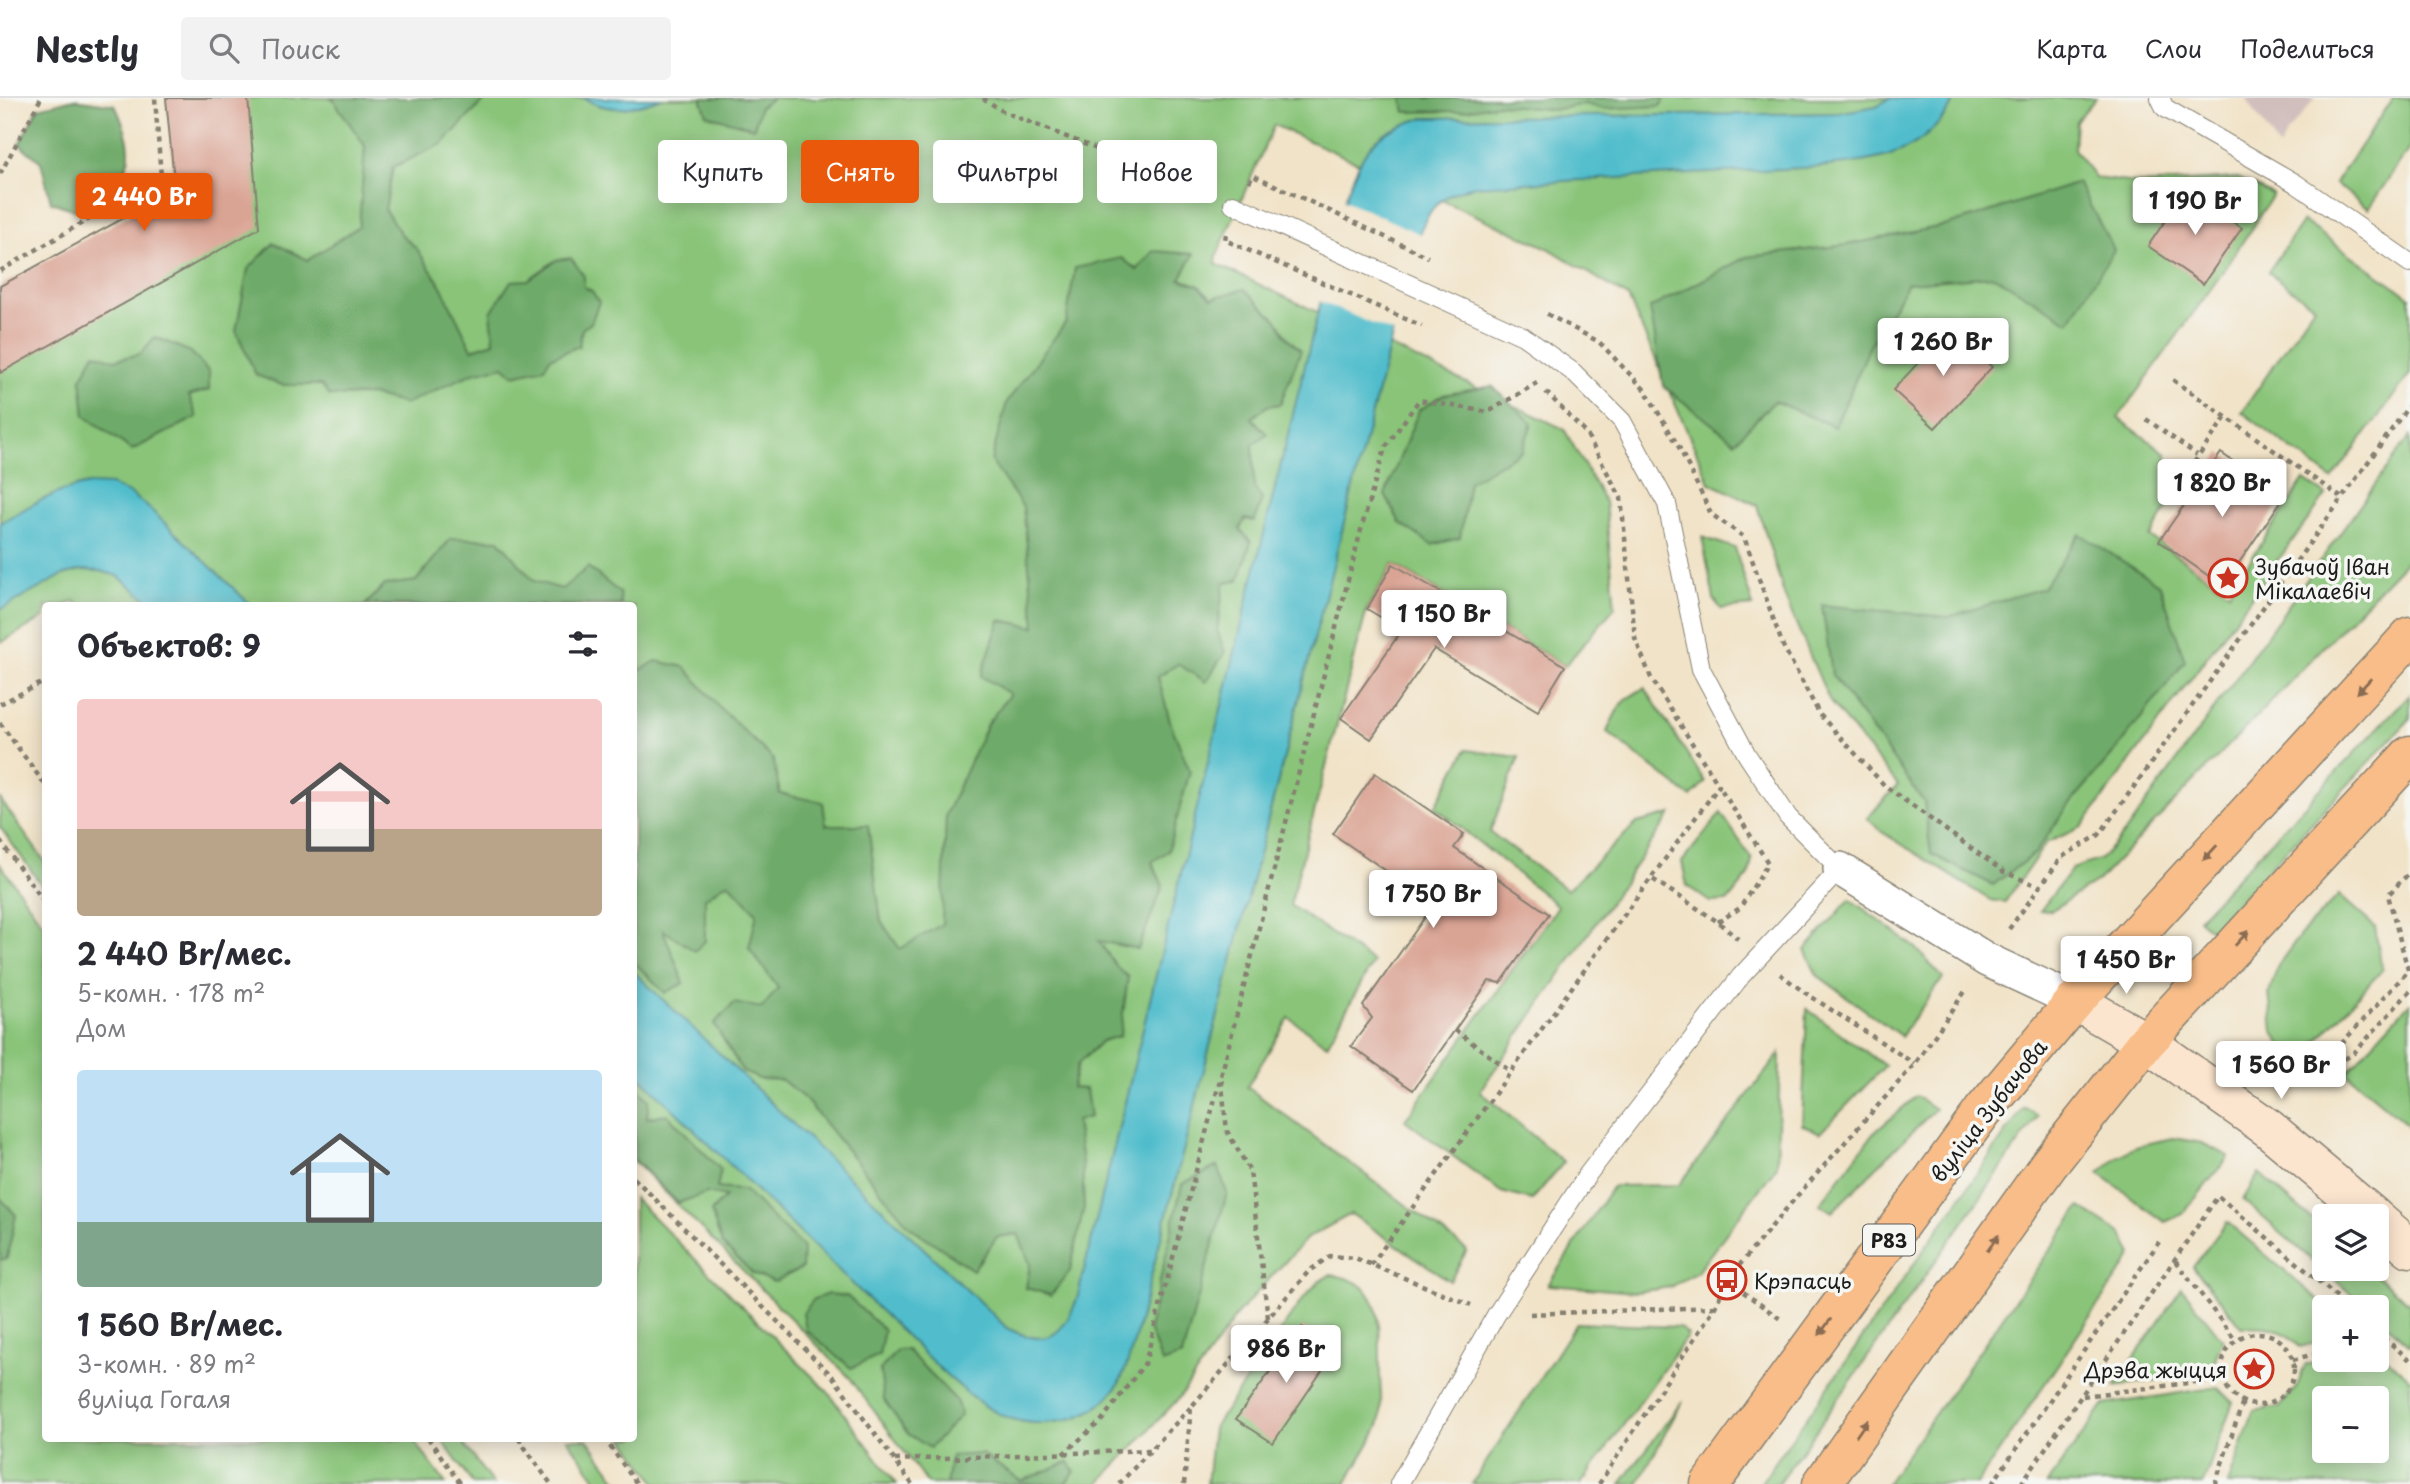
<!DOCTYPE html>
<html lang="ru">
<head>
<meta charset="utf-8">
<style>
  :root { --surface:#fff; --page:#f2f2f3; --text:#2b2b33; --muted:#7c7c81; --line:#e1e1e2; --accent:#ea580c }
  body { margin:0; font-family:"Playpen Sans",sans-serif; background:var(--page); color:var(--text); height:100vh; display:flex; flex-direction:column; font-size:26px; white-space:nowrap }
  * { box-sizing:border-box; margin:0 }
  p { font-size:23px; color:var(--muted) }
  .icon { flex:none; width:38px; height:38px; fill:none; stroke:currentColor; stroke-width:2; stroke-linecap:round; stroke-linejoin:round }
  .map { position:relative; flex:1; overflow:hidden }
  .side { position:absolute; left:42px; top:504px; width:595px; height:840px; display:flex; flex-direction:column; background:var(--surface); border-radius:7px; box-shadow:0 4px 18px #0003 }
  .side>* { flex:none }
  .hud { position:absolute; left:658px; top:42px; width:665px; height:63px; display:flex; gap:14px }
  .buttons { position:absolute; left:2312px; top:1106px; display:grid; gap:14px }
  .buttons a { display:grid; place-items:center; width:77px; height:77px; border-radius:7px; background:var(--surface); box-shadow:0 4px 18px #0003; font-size:35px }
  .price { position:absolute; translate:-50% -60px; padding:0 16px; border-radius:7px; background:#fff; color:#222; font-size:23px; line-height:46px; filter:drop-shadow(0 2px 4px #0008) }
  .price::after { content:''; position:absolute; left:50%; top:42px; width:21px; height:16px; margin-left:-10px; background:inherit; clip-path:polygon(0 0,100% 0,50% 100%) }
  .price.selected { background:var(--accent); color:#fff }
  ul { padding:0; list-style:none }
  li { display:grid; align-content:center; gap:14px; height:371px; padding:0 35px }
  li span { display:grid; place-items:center; height:217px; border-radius:7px; color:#555 }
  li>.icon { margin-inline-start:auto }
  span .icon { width:126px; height:126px; fill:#fffc; stroke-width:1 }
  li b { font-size:30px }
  h2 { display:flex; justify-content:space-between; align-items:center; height:84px; padding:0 35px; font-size:30px }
  .tag { padding:0 24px; border-radius:7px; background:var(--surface); box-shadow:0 4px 18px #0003; font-size:24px; line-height:63px }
  .tag.selected { background:var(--accent); color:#fff }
  header { display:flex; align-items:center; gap:42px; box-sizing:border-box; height:98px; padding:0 35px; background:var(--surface); border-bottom:2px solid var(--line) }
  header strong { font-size:33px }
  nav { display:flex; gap:38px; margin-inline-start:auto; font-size:24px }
  .search { width:490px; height:63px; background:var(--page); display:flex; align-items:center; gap:18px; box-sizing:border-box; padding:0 24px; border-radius:7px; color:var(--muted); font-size:26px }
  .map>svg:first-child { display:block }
  .industrial { fill:#d1bfbd }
  .green { fill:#89c479; stroke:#52704a; stroke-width:2; fill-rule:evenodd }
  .forest { fill:#6eaa69; stroke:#456342; stroke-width:2 }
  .water { fill:#51bdcc; stroke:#366c74; stroke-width:2 }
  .pier { fill:#f1e3c8 }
  .building { fill:#daa494 }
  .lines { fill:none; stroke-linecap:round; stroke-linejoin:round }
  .service-casing { stroke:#868072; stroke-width:20 }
  .minor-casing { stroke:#868072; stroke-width:36 }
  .secondary-casing { stroke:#868072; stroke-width:41 }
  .trunk-casing { stroke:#868072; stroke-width:41 }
  .path { stroke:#868072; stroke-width:4.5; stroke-dasharray:5 5; stroke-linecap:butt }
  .service { stroke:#fff; stroke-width:18 }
  .minor { stroke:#fff; stroke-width:33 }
  .secondary { stroke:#fce5cf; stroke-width:38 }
  .trunk { stroke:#f8bd88; stroke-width:38 }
  .oneway { fill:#8a6c52 }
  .labels { text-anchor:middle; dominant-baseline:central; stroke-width:7; stroke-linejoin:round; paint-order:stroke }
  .shield { fill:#f6f6f2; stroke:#5d5d5c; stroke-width:2 }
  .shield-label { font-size:19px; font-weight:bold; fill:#1c1c1c }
  .poi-label { font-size:21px; fill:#1c1c1c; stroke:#f6f6f2; text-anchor:start }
  .street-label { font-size:21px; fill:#1c1c1c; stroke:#f6f6f2 }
</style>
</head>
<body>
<header>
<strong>Nestly</strong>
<div class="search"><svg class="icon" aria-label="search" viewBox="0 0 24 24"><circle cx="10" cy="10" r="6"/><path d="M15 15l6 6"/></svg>Поиск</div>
<nav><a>Карта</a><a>Слои</a><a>Поделиться</a></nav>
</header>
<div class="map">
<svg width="2410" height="1386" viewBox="0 0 2410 1386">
  <rect width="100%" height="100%" fill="#f6f6f2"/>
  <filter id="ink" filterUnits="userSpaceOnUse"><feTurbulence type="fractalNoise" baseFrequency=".0143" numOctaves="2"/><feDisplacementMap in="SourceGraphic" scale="14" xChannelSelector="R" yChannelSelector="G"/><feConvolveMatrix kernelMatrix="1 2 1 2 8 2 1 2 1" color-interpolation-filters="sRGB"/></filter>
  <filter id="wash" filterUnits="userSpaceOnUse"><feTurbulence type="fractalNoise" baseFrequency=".00686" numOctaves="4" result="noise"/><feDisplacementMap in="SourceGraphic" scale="28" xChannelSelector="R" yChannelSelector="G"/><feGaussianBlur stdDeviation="1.57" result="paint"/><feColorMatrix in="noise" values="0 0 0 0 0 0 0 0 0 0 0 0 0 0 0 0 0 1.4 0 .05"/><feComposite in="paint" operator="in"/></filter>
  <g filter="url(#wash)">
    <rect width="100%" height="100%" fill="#f1e3c8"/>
    <path class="industrial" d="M2246,0H2316L2286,36L2279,50Z"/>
    <g class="green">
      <path d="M170,0H2096L2076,23L2074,51L2095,80L2144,86L2238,80L2273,97L2225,171L2118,320L2167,356L2170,406L2150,439L2229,494L2304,382L2326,397L2082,729L2046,745L2005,804L1990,802L1882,734L1867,720L1898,687L1830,604L1785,500L1757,407L1710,385L1628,199L1548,150L1274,27L1217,157L1216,166L1564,331L1605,404L1615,509L1565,568L1393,466L1367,511L1290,807L1373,864L1327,947L1289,920L1247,989L1467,1152L1450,1183L1351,1116L1307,1140L1238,1215L1179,1300L1098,1386H928L849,1279L634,1063V508H80L75,503L67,507L46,508L45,519L2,544L0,542V196L182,98Z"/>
      <path d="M2393,0H2410V49L2368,111L2335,85Z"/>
      <path d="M2303,123L2410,199V276L2332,381L2242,314L2314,208L2268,174Z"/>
      <path d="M2410,338V459L2099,782L2052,812L2040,813L2072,771L2101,761L2127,732Z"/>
      <path d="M1702,439L1735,450L1753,508L1721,511L1714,501Z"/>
      <path d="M1645,590L1705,684L1691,699L1607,634C1617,610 1621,602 1645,590Z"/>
      <path d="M2410,596V621L2211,832L2198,821Z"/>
      <path d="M1466,652L1519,659L1490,734L1567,792L1637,725L1671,716L1480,993L1564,1064L1532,1102L1501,1094L1405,1022L1558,808L1435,709Z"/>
      <path d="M0,701L45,764V792L0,729Z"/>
      <path d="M1721,715L1752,761L1749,777L1728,803L1710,804L1687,788L1682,764Z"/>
      <path d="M0,766L45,829L46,1340L413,1341L446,1386H0Z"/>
      <path d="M2339,797L2375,829L2382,872L2295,967L2273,933L2269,895L2278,867L2301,836Z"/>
      <path d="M1850,801L1916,850L1943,880L1901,938L1817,877L1805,852Z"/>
      <path d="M2410,905V1029L2346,975Z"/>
      <path d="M1807,911L1885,968L1820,1035L1802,1026Z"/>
      <path d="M1780,955L1777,1068L1697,1174L1671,1189L1636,1194L1548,1187L1613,1088L1679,1087Z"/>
      <path d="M1916,998L1935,1011L1832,1114L1820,1106L1873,1036Z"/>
      <path d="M2024,1009L2038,1018L1778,1386H1760Z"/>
      <path d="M2174,1040L2202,1045L2229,1058L2183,1116L2165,1124L2099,1075C2125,1050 2139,1046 2174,1040Z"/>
      <path d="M2259,1075L2324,1132V1171H2369L2410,1206V1247L2377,1218L2376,1209H2366L2243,1102Z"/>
      <path d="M634,1100L828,1294L896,1386H657L624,1341L634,1340Z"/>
      <path d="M2080,1109L2122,1136L2132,1157L1977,1386H1886Z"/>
      <path d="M2227,1124L2327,1209H2324V1243L2300,1249C2278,1229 2272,1227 2242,1229L2193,1169Z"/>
      <path d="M1330,1177C1387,1182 1379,1230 1380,1274C1380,1290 1383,1309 1380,1324C1377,1336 1353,1372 1346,1386H1207L1213,1330L1301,1203L1319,1183Z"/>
      <path d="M2182,1190L2223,1242L2216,1258L2213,1274L2115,1288Z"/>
      <path d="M1576,1225L1679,1229L1688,1237L1581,1386H1472Z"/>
      <path d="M2377,1251L2410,1281V1386H2228L2254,1313L2279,1309L2297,1289L2305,1267L2325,1262H2376ZM2324,1300H2376V1353H2324Z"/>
      <path d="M2218,1289L2233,1304L2203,1386H2047L2104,1307Z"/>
      <path d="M1683,1302L1638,1386H1621Z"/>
      <path d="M441,1341H460L493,1386H473Z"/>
      <path d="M567,1341H587L620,1386H600Z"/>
    </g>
    <g class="forest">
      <path d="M332,0H487L442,46L393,69L385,112L401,136L417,151L440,186L472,251L494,244L491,214L511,183L528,182L556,162L571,160L584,178V189L592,193L599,204L591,225L582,231L579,248L550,260L544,270L514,277L504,268L473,275L405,306L371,297L329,298L321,287H282L256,277L236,233L248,171L274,145L308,162L359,128L365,48Z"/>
      <path d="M701,0H773L760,9L754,30L707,17Z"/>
      <path d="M1402,0H1665L1660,8L1603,11L1585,6L1553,12L1499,6L1461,13L1405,14Z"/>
      <path d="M74,1L115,7C144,70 127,77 77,113L51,104L41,64L19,46L38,10Z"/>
      <path d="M2078,85L2114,152L2069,224L1994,178L1908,185L1870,248L1835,329L1774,303L1735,344L1663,288L1650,210L1746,159L1846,147L1948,127Z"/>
      <path d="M1153,153L1194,156L1180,181L1198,187L1212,200L1244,191L1278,223L1287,239L1301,252L1280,306L1267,308L1252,320L1267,336L1253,346L1254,389L1262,401L1255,423L1245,421L1240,431L1251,444L1239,482L1224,485L1217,532L1225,554L1206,584L1178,566L1158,579L1171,627L1190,673L1168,753L1152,764L1163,788L1138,851L1099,843L1116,868L1128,879L1120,938L1102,943L1078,966L1072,990L1086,991L1090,1019L1076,1023L1082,1064L1084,1109L1070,1173L1051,1197L1026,1190L1030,1166L1018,1136L997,1139L973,1172L909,1128L806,1002L782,982L759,981L743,974L714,926L734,905L762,910L778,890L749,850L757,815L728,784L705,800V843L695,853L663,832L684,885L665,895L634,864V554L641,572L656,563L685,569L720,610L773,661L780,696L823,704L826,727H868L881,823L900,851L942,826L946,716L987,626L1010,596L981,578L1000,522L1035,529L1023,409L991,363L1007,304L1066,224L1075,170L1122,160L1137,172Z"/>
      <path d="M155,239L191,254L209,274V292L189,298L197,319L132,352L85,318L81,281L95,255L114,262L140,256Z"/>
      <path d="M1492,288L1532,325L1522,353L1469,384L1460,440L1432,447L1400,425L1385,397L1419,312L1443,297Z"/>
      <path d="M2080,436L2160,487L2185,563L2113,656L2069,707L2035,755L1993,787L1931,756L1924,704L1832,577L1822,507L1948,519L2043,490Z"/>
      <path d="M451,440L499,442L534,483L562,491L588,469L620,495L621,507H365L385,487L416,483Z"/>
      <path d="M634,987L649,1002L647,1020L667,1016L721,1072L717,1090L744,1092L803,1150L802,1170L774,1184L753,1176L722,1146L711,1114L725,1099L707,1095L678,1105L634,1061Z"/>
      <path d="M1218,1068L1227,1095L1182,1258L1162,1265L1149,1231L1182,1086Z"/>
      <path d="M0,1100L16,1117L7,1160L0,1162Z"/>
      <path d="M828,1196L847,1198L884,1232L879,1257L851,1270L806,1232L803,1215L814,1201Z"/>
      <path d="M897,1252H907L956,1302L961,1317L930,1350L908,1336L884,1302L880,1272Z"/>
      <path d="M982,1356L1021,1383L1069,1364L1075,1374L1064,1386H946L951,1358Z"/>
    </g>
    <g class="water">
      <path d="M583,0H662C631,10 614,17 583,0Z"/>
      <path d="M1891,0H1956C1925,58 1879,63 1819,69L1474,88C1438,97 1428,111 1416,144L1135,1241C1129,1259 1125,1280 1112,1295C1088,1324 1040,1332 1006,1319C981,1309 960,1289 940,1271L634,973V874L1007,1230C1046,1250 1062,1240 1077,1201L1347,95C1364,49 1374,34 1423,20L1838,15L1876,8Z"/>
      <path d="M89,386L111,387L131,396L150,411L251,507H154L118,478L100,473L81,472L63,477L0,512V425C29,408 56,392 89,386Z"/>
    </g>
    <path class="pier" d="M1342,101L1422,137L1396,236L1317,202Z"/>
    <g id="blocks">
      <g class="building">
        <path d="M166,0H248L259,130L0,275V188L175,92Z"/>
        <path d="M2186,92L2242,130L2203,186L2148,148Z"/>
        <path d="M1950,230L1992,269L1935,330L1893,292Z"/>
        <path d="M2221,355L2284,399L2223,488L2159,443Z"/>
        <path d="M1393,466L1565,568L1538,613L1434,551L1371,641L1341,620L1402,532L1367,511Z"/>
        <path d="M1375,675L1464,736L1454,750L1549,816L1501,885L1489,883L1413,992L1351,948L1372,920L1363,908L1434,806L1333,736Z"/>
        <path d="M1302,1229L1336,1252L1273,1345L1236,1321Z"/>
      </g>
    </g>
  </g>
  <g filter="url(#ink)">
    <use href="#blocks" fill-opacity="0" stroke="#868072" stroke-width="2"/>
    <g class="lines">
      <defs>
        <g id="service">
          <path d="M2160,0L2165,10L2295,85L2410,165"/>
          <path d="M1233,106L1523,238L1573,274L1622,323L1667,406L1701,571L1747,657L1788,719L1840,771L1741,878L1588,1076L1496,1217L1399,1386"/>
        </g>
        <path id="minor" d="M1840,771L1987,862L2075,903"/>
        <g id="secondary">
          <path d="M2075,903L2146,944L2268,1030L2373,1118"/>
          <path d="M2376,1121L2410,1150"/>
        </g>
        <g id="trunk">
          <path d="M1710,1386L1983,1013L2075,903L2410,538"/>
          <path d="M1822,1386L2049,1066L2146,944L2410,657"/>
        </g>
      </defs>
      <use href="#service" class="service-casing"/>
      <use href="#minor" class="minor-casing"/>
      <use href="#secondary" class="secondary-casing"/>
      <use href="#trunk" class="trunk-casing"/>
      <g class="path">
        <path d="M983,0L1004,14L1207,95"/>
        <path d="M0,76L41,0"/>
        <path d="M1249,84L1253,77L1428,159"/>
        <path d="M1226,136L1225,142L1422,228"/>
        <path d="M0,173L161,79L155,0"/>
        <path d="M1547,216L1599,244L1645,292L1680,351L1711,416L1744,439L1783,548L1820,617L1885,688L2004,774L2040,789"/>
        <path d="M2173,282L2342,400"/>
        <path d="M1546,294L1586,335L1621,400L1635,540L1651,580L1719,688L1651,780"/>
        <path d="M2146,321L2197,357"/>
        <path d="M2189,401L2175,392L2226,319"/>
        <path d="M0,606L46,583"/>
        <path d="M0,625L46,688"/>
        <path d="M0,743L46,806"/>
        <path d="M1718,824L1740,810L1768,765L1719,688"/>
        <path d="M2009,831L2062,759L2099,737L2410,306"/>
        <path d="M2408,872L2388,797L2410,774"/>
        <path d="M1780,876L1804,894L1915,966"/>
        <path d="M1455,932L1510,973"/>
        <path d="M2327,972L2341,946L2410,871"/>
        <path d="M2328,972L2354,955L2410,893"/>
        <path d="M634,1080L833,1279L912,1386"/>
        <path d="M2176,1163L2236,1243"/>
        <path d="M1371,1167L1651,780L1718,824L1738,841"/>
        <path d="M1727,1182L1783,1223"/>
        <path d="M1530,1216L1714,1209"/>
        <path d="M1268,1220L1250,1073L1227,1033L1221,978L1362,428L1385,350L1419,302L1488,314L1537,285"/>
        <path d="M2376,1233L2410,1262"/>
        <circle cx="2258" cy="1271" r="36"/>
        <path d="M2293,1262L2324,1253"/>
        <path d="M2083,1298L2220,1281"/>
        <path d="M428,1340L461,1386"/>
        <path d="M518,1340L551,1386"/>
        <path d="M604,1340L637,1386"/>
        <path d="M1063,1356L1102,1322L1145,1265L1220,982"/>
        <path d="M895,1362L1150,1352"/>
        <path d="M1119,1386L1191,1309"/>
        <path d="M1184,1386L1191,1309L1309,1173L1330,1158L1355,1160L1471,1207"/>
        <path d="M1599,1386L1715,1209L1727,1182L1797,1098L1915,966L1966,892"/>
        <path d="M1992,1386L2159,1144"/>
        <path d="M2021,1386L2218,1098L2349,1209"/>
        <path d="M2215,1386L2243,1304"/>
      </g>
      <use href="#service" class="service"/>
      <use href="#minor" class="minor"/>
      <use href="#secondary" class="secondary"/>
      <use href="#trunk" class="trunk"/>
    </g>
    <defs><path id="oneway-solid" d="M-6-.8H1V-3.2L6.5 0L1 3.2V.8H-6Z" transform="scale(1.75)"/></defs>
    <g class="oneway">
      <use href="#oneway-solid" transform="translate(2364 588) rotate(133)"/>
      <use href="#oneway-solid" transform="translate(2210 755) rotate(133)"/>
      <use href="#oneway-solid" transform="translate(2242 840) rotate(-47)"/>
      <use href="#oneway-solid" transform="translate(1993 1145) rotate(-55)"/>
      <use href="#oneway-solid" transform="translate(1825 1229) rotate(126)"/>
      <use href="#oneway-solid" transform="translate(1862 1330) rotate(-55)"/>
    </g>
  </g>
  <defs>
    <symbol id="sight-ring" viewBox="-11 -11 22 22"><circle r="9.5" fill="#f6f6f2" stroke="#c8321e" stroke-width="1.5"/><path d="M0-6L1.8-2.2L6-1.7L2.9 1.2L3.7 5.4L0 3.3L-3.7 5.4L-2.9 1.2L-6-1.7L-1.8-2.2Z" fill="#c8321e"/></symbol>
    <symbol id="bus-ring" viewBox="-11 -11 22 22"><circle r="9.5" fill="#f6f6f2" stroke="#c8321e" stroke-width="1.5"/><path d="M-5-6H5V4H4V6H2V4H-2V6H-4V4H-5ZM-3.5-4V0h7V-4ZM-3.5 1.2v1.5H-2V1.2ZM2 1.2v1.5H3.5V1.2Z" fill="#c8321e"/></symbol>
  </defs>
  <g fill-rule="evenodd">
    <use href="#sight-ring" x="2206" y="458" width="44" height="44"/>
    <use href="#bus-ring" x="1705" y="1160" width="44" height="44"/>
    <use href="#sight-ring" x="2232" y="1249" width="44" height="44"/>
  </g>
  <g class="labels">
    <rect class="shield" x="1863" y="1126.5" width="52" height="31" rx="5"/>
    <g class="shield-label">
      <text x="1889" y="1142">Р83</text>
    </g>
    <g class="poi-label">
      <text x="2255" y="468">Зубачоў Іван<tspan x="2255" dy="24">Мікалаевіч</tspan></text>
      <text x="1754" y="1182">Крэпасць</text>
      <text x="2227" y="1271" text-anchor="end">Дрэва жыцця</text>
    </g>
    <g class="street-label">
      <text transform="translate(1988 1012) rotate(-52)">вуліца Зубачова</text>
    </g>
  </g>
</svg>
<div class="buttons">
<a><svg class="icon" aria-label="layers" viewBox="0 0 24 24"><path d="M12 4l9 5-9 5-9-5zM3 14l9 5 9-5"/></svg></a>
<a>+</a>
<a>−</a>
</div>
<b class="price selected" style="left:144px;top:135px">2 440 Br</b>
<b class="price" style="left:2195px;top:139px">1 190 Br</b>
<b class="price" style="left:1943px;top:280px">1 260 Br</b>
<b class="price" style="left:2222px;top:421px">1 820 Br</b>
<b class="price" style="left:1444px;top:552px">1 150 Br</b>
<b class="price" style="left:1433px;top:832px">1 750 Br</b>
<b class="price" style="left:2126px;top:898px">1 450 Br</b>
<b class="price" style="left:2281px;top:1003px">1 560 Br</b>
<b class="price" style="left:1286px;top:1287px">986 Br</b>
<div class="hud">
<a class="tag">Купить</a>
<a class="tag selected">Снять</a>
<a class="tag">Фильтры</a>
<a class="tag">Новое</a>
</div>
<section class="side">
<h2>Объектов: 9<svg class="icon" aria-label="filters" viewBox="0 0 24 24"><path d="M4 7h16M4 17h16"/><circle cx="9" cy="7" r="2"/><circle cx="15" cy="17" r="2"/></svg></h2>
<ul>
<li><span style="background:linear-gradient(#f6c9c9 60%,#b9a48a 0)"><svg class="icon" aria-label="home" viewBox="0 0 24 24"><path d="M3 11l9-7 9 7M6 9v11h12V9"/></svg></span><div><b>2 440 Br/мес.</b><p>5-комн. · 178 m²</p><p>Дом</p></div></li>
<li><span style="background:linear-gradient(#bfe0f5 70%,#7fa58c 0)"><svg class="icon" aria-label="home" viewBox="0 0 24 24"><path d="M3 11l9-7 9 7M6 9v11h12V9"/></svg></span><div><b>1 560 Br/мес.</b><p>3-комн. · 89 m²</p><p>вуліца Гогаля</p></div></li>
</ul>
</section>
</div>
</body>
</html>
